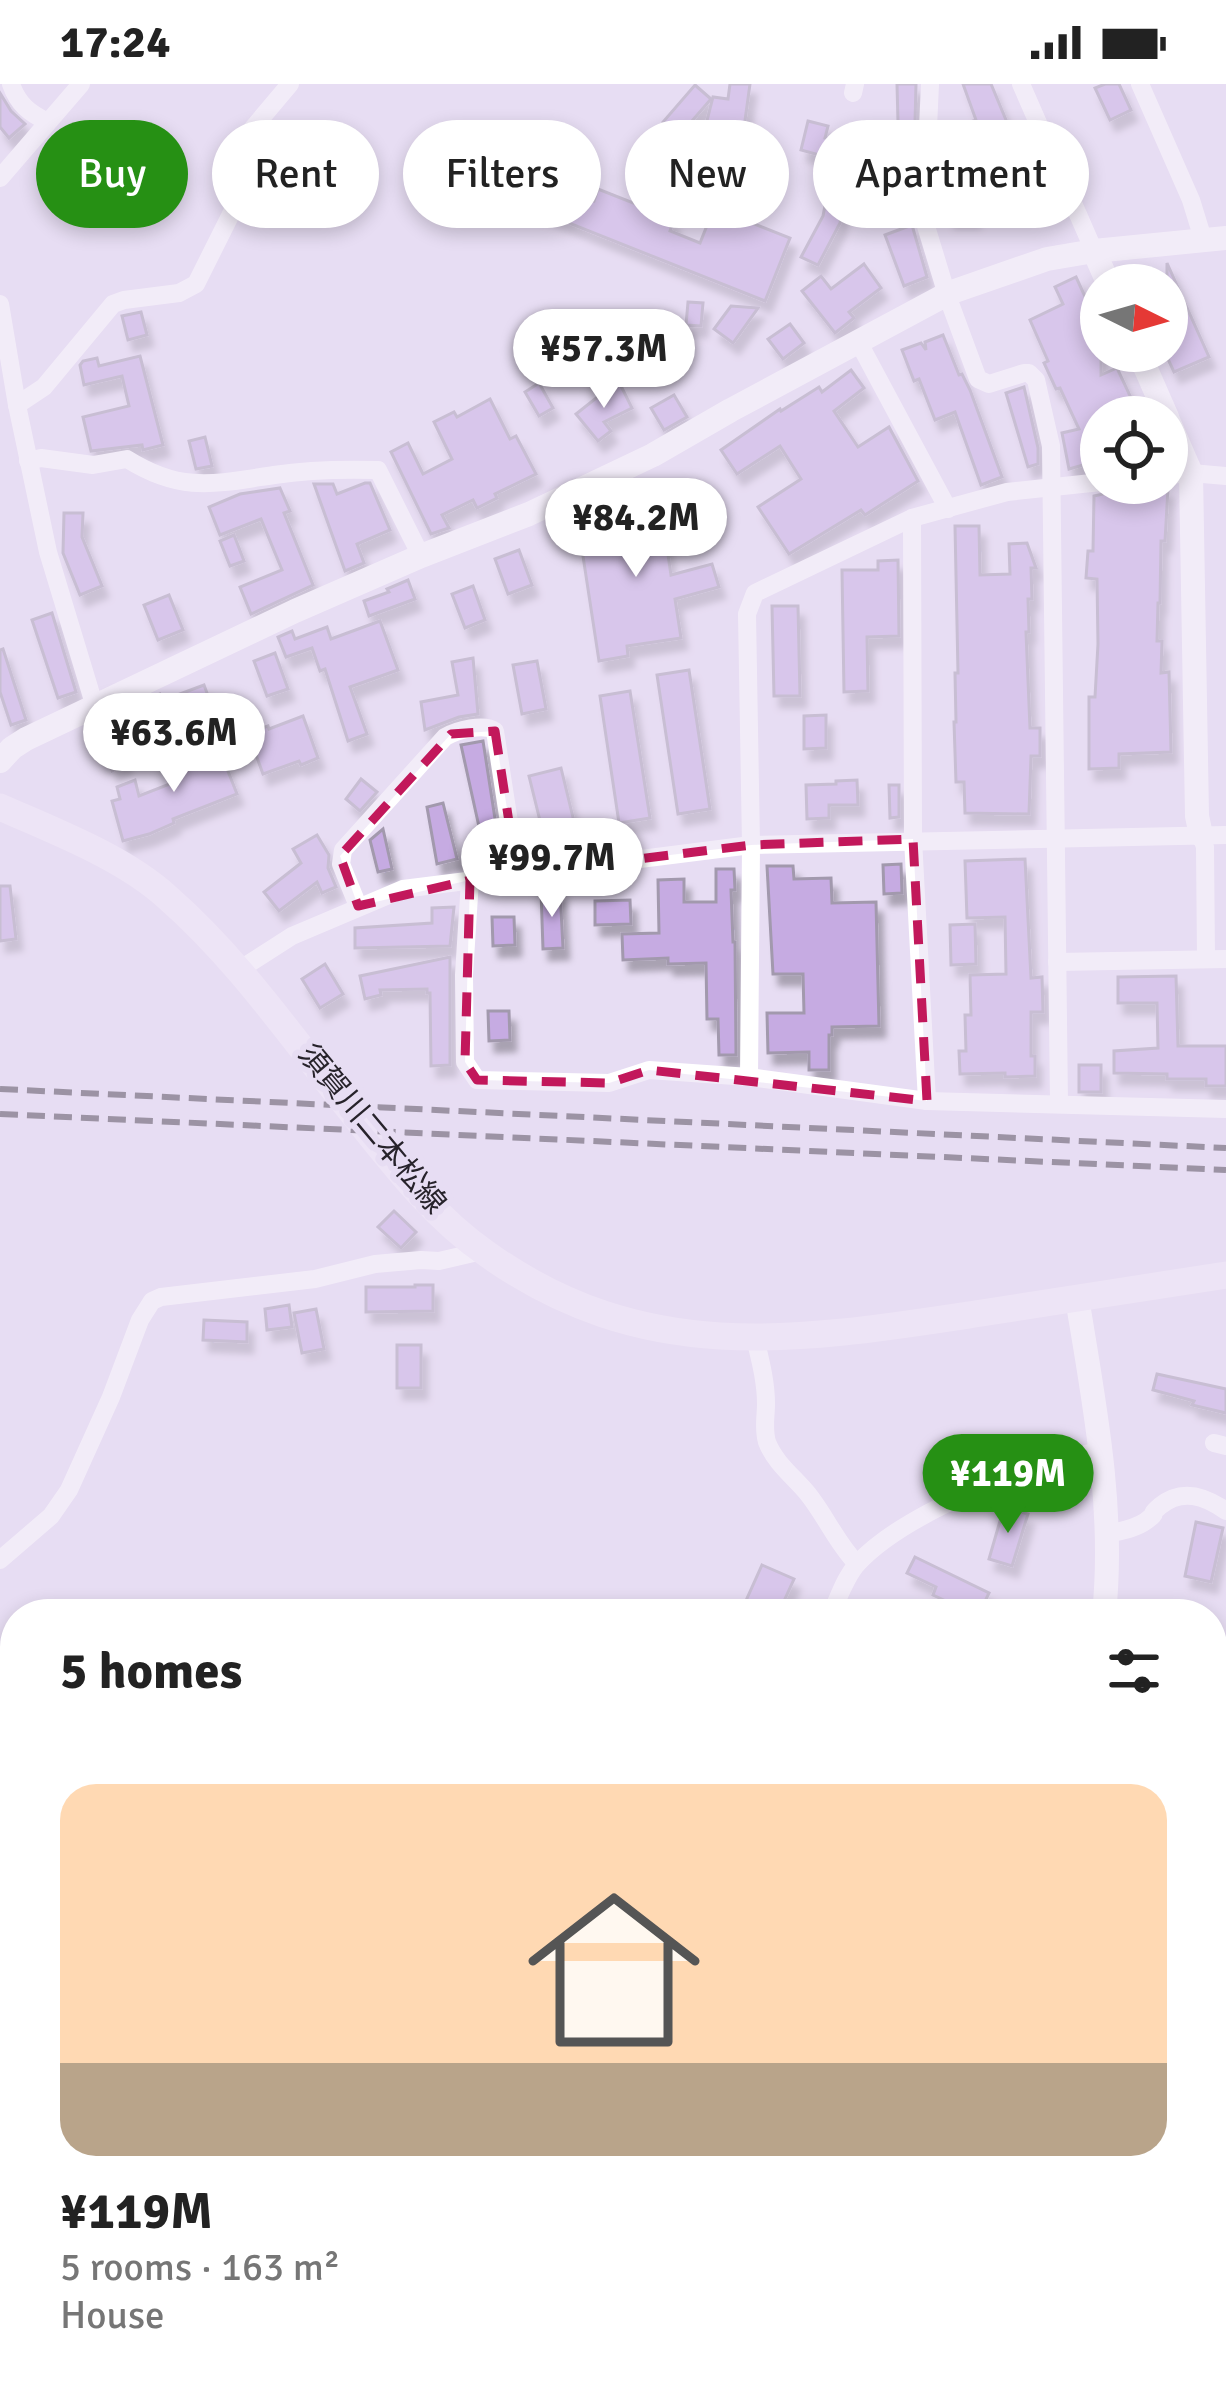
<!DOCTYPE html>
<html lang="en">
<head>
<meta charset="utf-8">
<style>
  :root { --surface:#fff; --page:#f2f2f2; --text:#222; --muted:#767676; --accent:#269014 }
  body { margin:0; font-family:Signika,"Noto Sans JP",sans-serif; background:var(--page); color:var(--text); height:100vh; display:flex; flex-direction:column; font-size:45px; white-space:nowrap }
  * { box-sizing:border-box; margin:0 }
  p { font-size:39px; color:var(--muted) }
  .icon { flex:none; width:66px; height:66px; fill:none; stroke:currentColor; stroke-width:2; stroke-linecap:round; stroke-linejoin:round }
  .map { position:relative; flex:1; overflow:hidden }
  .sheet { position:absolute; left:0px; top:1515px; width:1227px; height:807px; display:flex; flex-direction:column; background:var(--surface); border-radius:48px 48px 0 0; box-shadow:0 6px 18px #0003 }
  .sheet>* { flex:none }
  .banner { position:absolute; left:36px; top:36px; width:1155px; height:108px; display:flex; gap:24px }
  .needle { width:78px; rotate:95deg }
  .tools { position:absolute; left:1080px; top:180px; display:grid; gap:24px }
  .tools a { display:grid; place-items:center; width:108px; height:108px; border-radius:50%; background:var(--surface); box-shadow:0 6px 18px #0003; font-size:60px }
  .price { position:absolute; translate:-50% -102px; padding:0 27px; border-radius:42px; background:#fff; color:#222; font-size:39px; line-height:78px; filter:drop-shadow(0 3px 6px #0008) }
  .price::after { content:''; position:absolute; left:50%; top:72px; width:36px; height:27px; margin-left:-18px; background:inherit; clip-path:polygon(0 0,100% 0,50% 100%) }
  .price.on { background:var(--accent); color:#fff }
  ul { padding:0; list-style:none }
  li { display:grid; align-content:center; gap:24px; height:636px; padding:0 60px }
  li span { display:grid; place-items:center; height:372px; border-radius:36px; color:#555 }
  li>.icon { margin-inline-start:auto }
  span .icon { width:216px; height:216px; fill:#fffc; stroke-width:1 }
  li b { font-size:51px }
  h2 { display:flex; justify-content:space-between; align-items:center; height:144px; padding:0 60px; font-size:51px }
  .tag { padding:0 42px; border-radius:54px; background:var(--surface); box-shadow:0 6px 18px #0003; font-size:42px; line-height:108px }
  .tag.on { background:var(--accent); color:#fff }
  .status { display:flex; justify-content:space-between; align-items:center; height:84px; padding:0 60px; background:var(--surface); direction:ltr }
  .status svg { height:33px; fill:currentColor }
  .map>svg:first-child { display:block }
  .green { fill:#b0d8aa }
  .building { fill:#c6abe2; stroke:#a299ad; stroke-width:3; filter:url(#shadow) }
  .lines { fill:none; stroke-linecap:round; stroke-linejoin:round }
  .minor { stroke:#fff; stroke-width:18 }
  .tertiary { stroke:#fff; stroke-width:24 }
  .secondary { stroke:#f4eefa; stroke-width:27 }
  .rail { stroke:#403b45; stroke-width:6; stroke-dasharray:18 9; stroke-linecap:butt }
  .marked { fill:none; stroke:#c2185b; stroke-width:9; stroke-dasharray:24 15; stroke-linejoin:round }
  .labels { text-anchor:middle; dominant-baseline:central; stroke-width:12; stroke-linejoin:round; paint-order:stroke }
  .street-label { font-size:30px; fill:#27232b; stroke:#e7ddf3 }
</style>
</head>
<body>
<div class="status"><b>17:24</b><svg viewBox="0 0 49 12"><path d="M0 12V9h3v3zM5 12V6h3v6zM10 12V3h3v9zM15 12V0h3v12zM26 1h20v11H26zM47 4h2v5h-2z"/></svg></div>
<div class="map">
<svg width="1226" height="2321" viewBox="0 0 1226 2321">
  <defs>
    <filter id="shadow"><feDropShadow dx="6" dy="11" stdDeviation="3" flood-color="#0004"/></filter>
  </defs>
  <rect width="100%" height="100%" fill="#e7ddf3"/>
  <g class="green">
    <path d="M1226,1884V1935L1212,1961V1906Z"/>
    <path d="M15,1993V2307H159L166,2321H0V2024L7,1997Z"/>
    <path d="M591,2307H737L772,2321H582Z"/>
    <path d="M1066,2307H1139L1134,2321H1066Z"/>
  </g>
  <g class="building">
    <path d="M730,0H750L739,80L729,101L714,82L698,72L713,13L728,15Z"/>
    <path d="M897,0H916L915,38H898Z"/>
    <path d="M963,0H991L1016,60L1000,66L998,61L955,78L944,48L976,36Z"/>
    <path d="M1105,0H1119L1131,26L1110,36L1095,4Z"/>
    <path d="M695,1L711,15L679,52L663,38Z"/>
    <path d="M0,9L11,27L25,40L9,54L0,43Z"/>
    <path d="M808,37L828,42L825,54L852,57L848,97L840,139L818,181L801,173L823,132L834,75L801,66Z"/>
    <path d="M864,38H886V53H865Z"/>
    <path d="M512,84L594,117L598,105L674,135L670,147L700,159L714,124L790,154L765,217L501,112Z"/>
    <path d="M950,100L974,101V133H949Z"/>
    <path d="M912,141L927,193L904,202L885,151Z"/>
    <path d="M1167,179L1209,273L1174,288L1167,273Z"/>
    <path d="M864,180L881,204L849,228L854,234L835,249L802,207L821,192L831,205Z"/>
    <path d="M1076,193L1093,230L1097,228L1101,236V291L1117,284L1140,333H1101V376L1069,385L1062,349L1079,345L1060,304L1056,305L1044,279L1048,277L1030,236L1063,220L1055,203Z"/>
    <path d="M688,218L703,219L701,242L686,241Z"/>
    <path d="M731,222L758,224L733,259L714,245Z"/>
    <path d="M141,228L147,251L128,256L122,232Z"/>
    <path d="M790,240L804,259L783,275L768,255Z"/>
    <path d="M943,251L959,291L962,290L970,306L1002,393L981,401L955,328L935,336L919,295L914,297L902,266L921,259L926,266L925,258Z"/>
    <path d="M140,272L163,361L143,366L142,361L91,367L83,333L129,322L122,292L84,301L80,281L83,277L97,274L99,282Z"/>
    <path d="M851,286L864,304L834,327L858,363L889,343L918,397L865,431L861,426L789,470L758,423L801,395L780,362L737,390L721,366L780,325L781,327L819,303L822,308Z"/>
    <path d="M539,299L553,324L539,332L525,308Z"/>
    <path d="M620,300L632,324L604,338L611,347L598,357L576,330L600,311Z"/>
    <path d="M1024,303L1038,364V380L1028,383L1006,309Z"/>
    <path d="M674,311L687,333L664,346L651,324Z"/>
    <path d="M490,315L510,355L516,352L536,390L495,410L497,414L477,424L473,416L442,431L449,444L431,450L391,368L408,359L423,390L452,375L434,338L454,328L457,333Z"/>
    <path d="M205,353L212,382L196,385L189,357Z"/>
    <path d="M365,399H370L390,446L357,460L364,479L345,487L314,400H333L337,410Z"/>
    <path d="M1144,402L1168,404L1165,457H1161L1160,519H1158L1157,557H1162L1161,589L1169,588L1171,668L1119,670V684L1089,685V613H1095L1098,560L1097,495L1086,494L1088,467H1093L1094,412L1108,409L1112,405L1144,406Z"/>
    <path d="M280,404L290,427L284,429L313,501L251,530L240,503L282,486L261,435L220,451L209,423L240,410Z"/>
    <path d="M659,409L671,491L712,480L719,503L675,515L681,554L627,562L628,572L599,577L579,446L625,438L621,415Z"/>
    <path d="M64,429H83L82,453L102,502L80,511L63,469Z"/>
    <path d="M955,442H979L980,491L1010,490L1009,460L1027,459L1036,484H1031L1032,515H1028L1029,548H1026L1030,644H1040V672H1031L1029,730L965,729L964,698H956L954,638H956L955,589H958Z"/>
    <path d="M234,451L244,477L230,482L220,457Z"/>
    <path d="M519,466L532,501L508,510L495,475Z"/>
    <path d="M898,476L899,552L867,553L868,607L844,608L842,486H878V477Z"/>
    <path d="M408,496L415,515L369,532L364,517L389,508L387,505Z"/>
    <path d="M473,502L485,536L465,544L452,510Z"/>
    <path d="M169,511L183,546L158,556L144,521Z"/>
    <path d="M772,522H798L800,612H774Z"/>
    <path d="M52,529L76,608L58,614L32,536Z"/>
    <path d="M380,537L398,586L350,603L367,650L348,657L325,585L320,587L312,564L286,573L278,553L292,547L295,555L327,543L331,555Z"/>
    <path d="M3,565L26,636L11,641L0,608V566Z"/>
    <path d="M275,569L288,605L267,612L254,577Z"/>
    <path d="M473,574L478,630L459,633L425,646L421,618L458,611L452,578Z"/>
    <path d="M537,577L546,625L522,630L513,581Z"/>
    <path d="M689,586L710,725L678,730L657,591Z"/>
    <path d="M204,601L213,625L177,638L181,645L159,659L136,621L160,610L164,616Z"/>
    <path d="M630,607L650,734L619,739L600,612Z"/>
    <path d="M826,631V664L804,665V632Z"/>
    <path d="M303,632L318,674L301,681L299,677L263,690L248,649L268,642L269,645Z"/>
    <path d="M109,634L126,679L112,687L109,674L102,677L89,643Z"/>
    <path d="M483,657L500,767L485,770L461,661Z"/>
    <path d="M218,662L237,710L173,735L174,739L149,750L123,757L112,717L120,715L117,703L135,696L139,712L175,698L169,682Z"/>
    <path d="M561,684L577,750L545,757L529,692Z"/>
    <path d="M361,695L377,708L360,727L346,715Z"/>
    <path d="M857,696L858,721H829V734L807,735L806,701L836,700V697Z"/>
    <path d="M889,701H899V733L890,734Z"/>
    <path d="M443,719L457,775L437,780L427,723Z"/>
    <path d="M383,745L392,785L378,788L370,756Z"/>
    <path d="M317,751L329,771L328,784L336,803L322,809L317,798L279,827L264,808L301,779L293,765Z"/>
    <path d="M1025,775L1031,894L1042,893L1043,928H1031V972H1035V992L1005,993V989L960,990L959,967H966L965,931H971L970,891L1006,890L1005,833L967,834L965,777Z"/>
    <path d="M901,780L902,809L884,810L883,781Z"/>
    <path d="M767,782H793L794,795L831,794L832,819L876,818L879,942L832,943V951H829V986H809V968L768,969L767,929H804L803,890H773Z"/>
    <path d="M716,785H734L735,806H731L733,858H735L736,971H719L718,935H707L706,879L668,880V874L623,876L622,850L659,849L658,796L684,795V818H716Z"/>
    <path d="M0,802H10L16,855L0,857Z"/>
    <path d="M560,806L563,864L543,865L541,807Z"/>
    <path d="M630,816L631,840L595,841V817Z"/>
    <path d="M454,823L450,862L355,864V844L432,839V824Z"/>
    <path d="M492,833H514L515,861L493,862Z"/>
    <path d="M975,840L976,880L951,881L950,841Z"/>
    <path d="M450,873V981L431,982L430,909H427V905L380,906L381,911L365,915L360,892Z"/>
    <path d="M325,880L343,910L320,924L302,895Z"/>
    <path d="M1176,892L1178,962H1226V1002H1206V995H1167V990L1114,989V967L1158,964L1157,919H1118V893Z"/>
    <path d="M488,927H509L510,956L489,957Z"/>
    <rect x="1079" y="981" width="22" height="27"/>
    <path d="M394,1127L416,1148L401,1164L378,1143Z"/>
    <path d="M415,1201H433V1227L366,1228V1203H415Z"/>
    <path d="M289,1221L292,1243L267,1246L265,1225Z"/>
    <path d="M316,1225L324,1265L302,1269L294,1229Z"/>
    <path d="M204,1236L247,1238V1258L203,1256Z"/>
    <rect x="397" y="1261" width="24" height="43"/>
    <path d="M1157,1290L1226,1305V1329L1192,1321L1194,1317L1153,1306Z"/>
    <path d="M1004,1423L1028,1430L1012,1482L989,1475Z"/>
    <path d="M1196,1438L1223,1444L1211,1498L1185,1492Z"/>
    <path d="M915,1473L989,1509L979,1530H974L933,1511L936,1503L907,1489Z"/>
    <path d="M762,1481L794,1495L784,1517L815,1526L814,1530H740Z"/>
  </g>
  <g class="lines">
    <g class="minor">
      <path d="M11,0C18,20 29,29 48,38"/>
      <path d="M930,0L924,131L926,142L947,211L978,295L989,300L1024,289H1029L1036,296L1051,362L1059,1019"/>
      <path d="M1021,0L1094,167"/>
      <path d="M1140,0L1191,116L1203,155"/>
      <path d="M853,9L855,0"/>
      <path d="M0,94L81,0"/>
      <path d="M0,220L17,321L48,468L95,623"/>
      <path d="M859,259L948,425"/>
      <path d="M17,321L44,303L113,220L124,216L179,209L196,200L236,120L253,44L290,0"/>
      <path d="M28,377L41,374L93,381L127,375C181,409 214,400 274,391C307,386 345,385 378,386L421,472"/>
      <path d="M1167,391L1191,389L1226,392"/>
      <path d="M912,434L913,755L927,1017"/>
      <path d="M1201,751L1205,763L1206,875"/>
      <path d="M470,796L464,891L465,978L477,996L609,999L649,986L749,993L927,1017L1226,1025"/>
      <path d="M358,822L341,780L343,766L445,653C457,646 484,639 495,647L517,790"/>
      <path d="M1057,878L1226,875"/>
      <path d="M239,886L292,852L403,805L751,761L1226,751"/>
      <path d="M749,993L751,761L747,530L755,509L912,434L1007,408L1101,398"/>
      <path d="M755,1254C760,1275 766,1297 766,1320C766,1333 763,1344 767,1358C775,1379 794,1393 808,1410C827,1434 836,1458 857,1480"/>
      <path d="M1214,1359L1226,1362"/>
      <path d="M1107,1450C1120,1447 1135,1445 1146,1437C1162,1425 1145,1435 1160,1422C1182,1404 1205,1412 1226,1427"/>
      <path d="M0,1476L51,1432L69,1406L111,1313L140,1236L152,1217L161,1213L315,1195L375,1180L421,1176L439,1177L482,1167"/>
      <path d="M831,1530C839,1513 845,1494 857,1480C905,1428 1033,1378 1102,1367"/>
      <path d="M1212,1697L1226,1675"/>
      <path d="M0,2037L15,2074"/>
      <path d="M178,2307L185,2321"/>
      <path d="M280,2321L287,2307"/>
      <path d="M504,2321L509,2307"/>
    </g>
    <g class="tertiary">
      <path d="M1094,167L1109,201"/>
      <path d="M1138,267L1167,333"/>
      <path d="M1167,334L1191,389L1197,732L1201,751"/>
      <path d="M0,677L12,664L26,655L295,527L421,472L529,430L653,371L731,326L949,209L1047,175L1094,167L1226,154"/>
      <path d="M1077,1214C1094,1318 1115,1424 1104,1530"/>
      <path d="M0,1829L15,1830"/>
    </g>
    <path class="secondary" d="M0,723C54,747 123,773 167,813C239,876 291,953 350,1026C391,1077 432,1132 487,1170C644,1282 797,1257 975,1230C1059,1217 1142,1204 1226,1191"/>
    <g class="rail">
      <path d="M0,1005L1226,1064"/>
      <path d="M0,1030L1226,1086"/>
    </g>
  </g>
  <path d="M0 0H1226V2321H0ZM495,647L517,790L751,761L913,755L927,1017L649,986L609,999L477,996L465,978L470,796L358,822L340,772L451,650Z" fill="#e7ddf3" fill-opacity=".55" fill-rule="evenodd"/>
  <path class="marked" d="M495,647L517,790L751,761L913,755L927,1017L649,986L609,999L477,996L465,978L470,796L358,822L340,772L451,650Z"/>
  <g class="labels">
    <g class="street-label">
      <text transform="translate(372 1045) rotate(50)">須賀川二本松線</text>
    </g>
  </g>
</svg>
<div class="tools">
<a><svg class="needle" viewBox="-14 -14 28 28"><path d="M0-13l5 13h-10z" fill="#e53935"/><path d="M0 13l5-13h-10z" fill="#767676"/></svg></a>
<a><svg class="icon" aria-label="locate" viewBox="0 0 24 24"><circle cx="12" cy="12" r="6"/><path d="M12 2v4M12 18v4M2 12h4M18 12h4"/></svg></a>
</div>
<b class="price" style="left:604px;top:327px">¥57.3M</b>
<b class="price" style="left:636px;top:496px">¥84.2M</b>
<b class="price" style="left:174px;top:711px">¥63.6M</b>
<b class="price" style="left:552px;top:836px">¥99.7M</b>
<b class="price on" style="left:1008px;top:1452px">¥119M</b>
<div class="banner">
<a class="tag on">Buy</a>
<a class="tag">Rent</a>
<a class="tag">Filters</a>
<a class="tag">New</a>
<a class="tag">Apartment</a>
</div>
<section class="sheet">
<h2>5 homes<svg class="icon" aria-label="filters" viewBox="0 0 24 24"><path d="M4 7h16M4 17h16"/><circle cx="9" cy="7" r="2"/><circle cx="15" cy="17" r="2"/></svg></h2>
<ul>
<li><span style="background:linear-gradient(#ffd9b3 75%,#b9a48a 0)"><svg class="icon" aria-label="home" viewBox="0 0 24 24"><path d="M3 11l9-7 9 7M6 9v11h12V9"/></svg></span><div><b>¥119M</b><p>5 rooms · 163 m²</p><p>House</p></div></li>
</ul>
</section>
</div>
</body>
</html>
